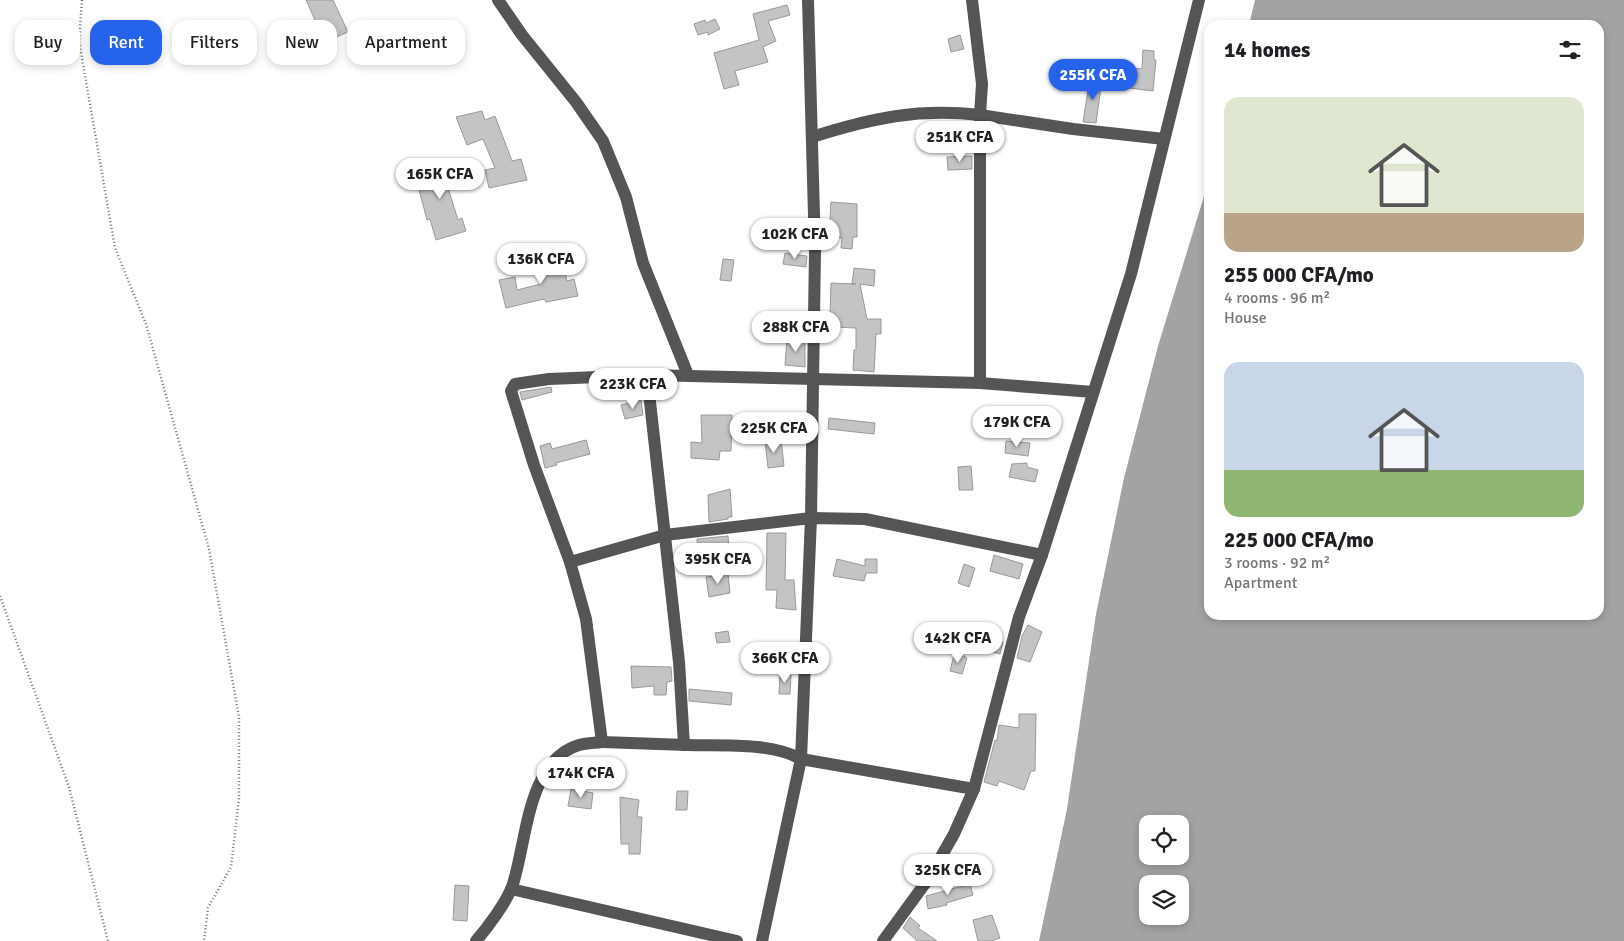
<!DOCTYPE html>
<html lang="en">
<head>
<meta charset="utf-8">
<style>
  :root { --surface:#fff; --page:#f2f2f2; --text:#202124; --muted:#757577; --accent:#2563eb }
  body { margin:0; font-family:Signika,sans-serif; background:var(--page); color:var(--text); height:100vh; display:flex; flex-direction:column; font-size:19px; white-space:nowrap }
  * { box-sizing:border-box; margin:0 }
  p { font-size:16px; color:var(--muted) }
  .icon { flex:none; width:28px; height:28px; fill:none; stroke:currentColor; stroke-width:2; stroke-linecap:round; stroke-linejoin:round }
  .map { position:relative; flex:1; overflow:hidden }
  .drawer { position:absolute; left:1204px; top:20px; width:400px; height:600px; display:flex; flex-direction:column; background:var(--surface); border-radius:15px; box-shadow:0 2px 8px #0003 }
  .drawer>* { flex:none }
  .hud { position:absolute; left:15px; top:20px; width:475px; height:45px; display:flex; gap:10px }
  .fabs { position:absolute; left:1139px; top:815px; display:grid; gap:10px }
  .fabs a { display:grid; place-items:center; width:50px; height:50px; border-radius:10px; background:var(--surface); box-shadow:0 2px 8px #0003; font-size:25px }
  .price { position:absolute; translate:-50% -42px; padding:0 11px; border-radius:18px; background:#fff; color:#222; font-size:16px; line-height:32px; filter:drop-shadow(0 1px 2px #0008) }
  .price::after { content:''; position:absolute; left:50%; top:30px; width:15px; height:11px; margin-left:-8px; background:inherit; clip-path:polygon(0 0,100% 0,50% 100%) }
  .price.selected { background:var(--accent); color:#fff }
  ul { padding:0; list-style:none }
  li { display:grid; align-content:center; gap:10px; height:265px; padding:0 20px }
  li span { display:grid; place-items:center; height:155px; border-radius:15px; color:#555 }
  li>.icon { margin-inline-start:auto }
  span .icon { width:90px; height:90px; fill:#fffc; stroke-width:1 }
  li b { font-size:21px }
  h2 { display:flex; justify-content:space-between; align-items:center; height:60px; padding:0 20px; font-size:21px }
  .pill { padding:0 18px; border-radius:15px; background:var(--surface); box-shadow:0 2px 8px #0003; font-size:18px; line-height:45px }
  .pill.selected { background:var(--accent); color:#fff }
  .map>svg:first-child { display:block }
  .water { fill:#a3a3a3; fill-rule:evenodd }
  .building { fill:#c4c4c4; stroke:#999 }
  .lines { fill:none; stroke-linecap:round; stroke-linejoin:round }
  .path { stroke:#777; stroke-width:2.5; stroke-dasharray:1 2.5; stroke-linecap:butt }
  .minor { stroke:#555; stroke-width:12 }
</style>
</head>
<body>
<div class="map">
<svg width="1624" height="941" viewBox="0 0 1624 941">
  <rect width="100%" height="100%" fill="#fff"/>
  <path class="water" d="M1255,0H1624V941H1039L1067,809L1096,614L1124,478L1158,346L1209,180V615H1599V25H1249ZM1148,824H1180V856H1148ZM1148,884H1180V916H1148Z"/>
  <g class="building">
    <path d="M306,0H333L348,32L325,42Z"/>
    <path d="M787,5L790,15L768,21L776,41L763,47L768,62L735,71L739,85L724,89L714,53L759,40L753,14Z"/>
    <path d="M715,19L720,29L708,35V32L698,35L694,24L705,20L706,23Z"/>
    <path d="M960,35L964,49L951,52L948,39Z"/>
    <path d="M1143,50L1154,51V60H1156L1153,91L1129,88L1131,68L1142,69Z"/>
    <path d="M1090,78L1102,80L1096,123L1083,122Z"/>
    <path d="M482,111L485,120L495,116L512,161L521,159L527,180L489,188L485,170L495,168L483,139L467,145L456,117Z"/>
    <path d="M972,156V169L948,170L947,157Z"/>
    <path d="M462,162L465,173L445,178L458,220L462,218L466,231L436,240L430,219L427,220L415,174Z"/>
    <path d="M831,202L857,204V237H853L852,249L841,248L842,238L829,237Z"/>
    <path d="M550,246L556,268L563,266L567,281L574,279L578,296L546,302L544,299L506,308L499,280L515,277L517,290L541,284L538,277L547,274L540,249Z"/>
    <path d="M785,253L807,256L806,267L783,264Z"/>
    <path d="M723,259L734,260L731,281L720,280Z"/>
    <path d="M854,268L875,270L874,286L860,284L867,319H881V334H876L874,372L853,370L854,350H856V328L835,327V316H830L831,283L856,284H852Z"/>
    <path d="M805,338V367L785,365L787,339Z"/>
    <path d="M551,387L552,392L522,400L520,392Z"/>
    <path d="M641,400L643,415L625,419L621,405Z"/>
    <path d="M701,415H732L731,451H720L719,460L691,458V442L702,443Z"/>
    <path d="M829,418L875,423L874,434L828,429Z"/>
    <path d="M781,439L784,466L768,468L765,441Z"/>
    <path d="M586,440L590,454L556,463L557,465L545,468L540,446L550,443L552,449Z"/>
    <path d="M1006,441L1030,443L1028,456L1005,453Z"/>
    <path d="M1027,463V467L1038,470L1035,482L1009,477L1012,464Z"/>
    <path d="M971,466L973,490H959L958,467Z"/>
    <path d="M730,489L732,517H728V519L709,522L708,495Z"/>
    <path d="M767,533H786L785,580H794L796,610L776,608L777,590H766Z"/>
    <path d="M728,536L729,550H698L697,539Z"/>
    <path d="M994,555L1023,564L1019,579L990,571Z"/>
    <path d="M837,559L865,566V559H877V573H866L864,581L833,576Z"/>
    <path d="M964,564L975,568L969,587L958,583Z"/>
    <path d="M728,574L730,593L709,597L706,577Z"/>
    <path d="M1028,625L1042,632L1030,662L1017,658L1022,636Z"/>
    <path d="M964,630L1003,642L1000,654L960,643Z"/>
    <path d="M728,631L730,642L717,643L715,633Z"/>
    <path d="M957,652L967,658L962,674L950,671L954,655L956,656Z"/>
    <path d="M631,666L671,667L672,681L667,682L666,695H654V686L632,688Z"/>
    <path d="M780,674L791,675L790,694H779Z"/>
    <path d="M689,689L732,693L731,705L689,701Z"/>
    <path d="M1019,714H1036L1035,771H1031L1024,790L999,781L997,786L984,782L995,740L997,741L999,725L1019,728Z"/>
    <path d="M571,789L593,793L591,809L568,806Z"/>
    <path d="M677,791H688L687,810H676Z"/>
    <path d="M620,797L639,800L637,817H642L640,854H629V844H621Z"/>
    <path d="M970,884L973,895L946,903L947,905L928,909L926,896Z"/>
    <path d="M455,885L469,886L467,921L453,920Z"/>
    <path d="M992,915L1000,938L991,941H978L973,920Z"/>
    <path d="M910,917L920,926L918,928L937,941H917L903,928Z"/>
  </g>
  <g class="lines">
    <g class="path">
      <path d="M82,0L79,41L115,248L146,324L209,549L239,717V798L231,867L208,908L204,941"/>
      <path d="M0,596L69,787L108,941"/>
    </g>
    <g class="minor">
      <path d="M498,0L522,35L576,102L603,141L626,197L643,263L688,375"/>
      <path d="M812,137C872,118 918,108 980,115L982,84L972,0"/>
      <path d="M647,375L679,662L684,745"/>
      <path d="M980,383V115L1073,129L1164,139"/>
      <path d="M570,562L665,535L811,518L865,519L1042,555"/>
      <path d="M974,789L801,759C770,742 722,746 687,745C659,744 630,743 602,742L586,619L570,562L534,465L511,391L515,384L549,379L647,375L980,383L1093,392"/>
      <path d="M511,889L737,941"/>
      <path d="M476,941C488,927 505,904 512,887C527,844 526,761 579,745C586,743 595,743 602,742"/>
      <path d="M762,941L801,759L811,518L815,251L808,0"/>
      <path d="M883,941L929,878L954,834L974,789L1019,617L1042,555L1131,274L1199,0"/>
    </g>
  </g>
</svg>
<div class="fabs">
<a><svg class="icon" aria-label="locate" viewBox="0 0 24 24"><circle cx="12" cy="12" r="6"/><path d="M12 2v4M12 18v4M2 12h4M18 12h4"/></svg></a>
<a><svg class="icon" aria-label="layers" viewBox="0 0 24 24"><path d="M12 4l9 5-9 5-9-5zM3 14l9 5 9-5"/></svg></a>
</div>
<b class="price selected" style="left:1093px;top:101px">255K CFA</b>
<b class="price" style="left:960px;top:163px">251K CFA</b>
<b class="price" style="left:440px;top:200px">165K CFA</b>
<b class="price" style="left:795px;top:260px">102K CFA</b>
<b class="price" style="left:541px;top:285px">136K CFA</b>
<b class="price" style="left:796px;top:353px">288K CFA</b>
<b class="price" style="left:633px;top:410px">223K CFA</b>
<b class="price" style="left:1017px;top:448px">179K CFA</b>
<b class="price" style="left:774px;top:454px">225K CFA</b>
<b class="price" style="left:718px;top:585px">395K CFA</b>
<b class="price" style="left:958px;top:664px">142K CFA</b>
<b class="price" style="left:785px;top:684px">366K CFA</b>
<b class="price" style="left:581px;top:799px">174K CFA</b>
<b class="price" style="left:948px;top:896px">325K CFA</b>
<div class="hud">
<a class="pill">Buy</a>
<a class="pill selected">Rent</a>
<a class="pill">Filters</a>
<a class="pill">New</a>
<a class="pill">Apartment</a>
</div>
<section class="drawer">
<h2>14 homes<svg class="icon" aria-label="filters" viewBox="0 0 24 24"><path d="M4 7h16M4 17h16"/><circle cx="9" cy="7" r="2"/><circle cx="15" cy="17" r="2"/></svg></h2>
<ul>
<li><span style="background:linear-gradient(#dfe7d0 75%,#b9a48a 0)"><svg class="icon" aria-label="home" viewBox="0 0 24 24"><path d="M3 11l9-7 9 7M6 9v11h12V9"/></svg></span><div><b>255 000 CFA/mo</b><p>4 rooms · 96 m²</p><p>House</p></div></li>
<li><span style="background:linear-gradient(#c9d6e8 70%,#8fb573 0)"><svg class="icon" aria-label="home" viewBox="0 0 24 24"><path d="M3 11l9-7 9 7M6 9v11h12V9"/></svg></span><div><b>225 000 CFA/mo</b><p>3 rooms · 92 m²</p><p>Apartment</p></div></li>
</ul>
</section>
</div>
</body>
</html>
